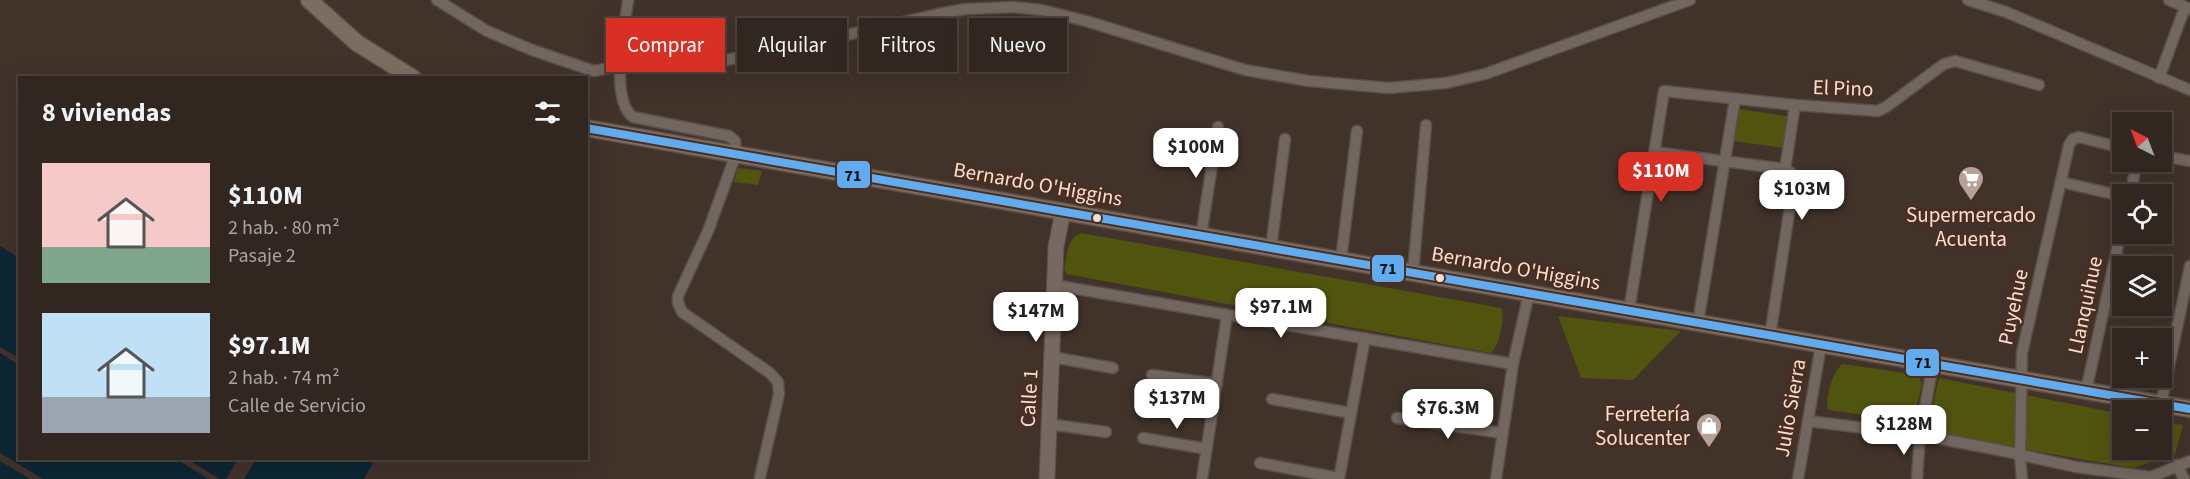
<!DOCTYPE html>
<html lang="es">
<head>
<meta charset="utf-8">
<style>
  :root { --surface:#312620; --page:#392e29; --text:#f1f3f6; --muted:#a8a5a5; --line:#4c433e; --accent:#d93025 }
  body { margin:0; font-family:"Source Sans 3",sans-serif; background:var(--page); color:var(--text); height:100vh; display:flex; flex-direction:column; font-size:22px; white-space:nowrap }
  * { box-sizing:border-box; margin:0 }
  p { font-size:20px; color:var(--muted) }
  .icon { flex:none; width:33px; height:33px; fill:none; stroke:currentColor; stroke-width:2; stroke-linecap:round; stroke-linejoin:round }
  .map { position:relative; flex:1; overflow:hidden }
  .details { position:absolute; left:18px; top:76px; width:570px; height:384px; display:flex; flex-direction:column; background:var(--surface); border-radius:0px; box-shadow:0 6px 24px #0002,0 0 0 2px var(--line) }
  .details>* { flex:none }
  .guide { position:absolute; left:606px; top:18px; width:570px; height:54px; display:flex; gap:12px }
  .needle { width:39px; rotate:318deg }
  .controls { position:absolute; left:2112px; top:112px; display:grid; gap:12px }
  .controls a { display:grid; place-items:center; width:60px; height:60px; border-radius:0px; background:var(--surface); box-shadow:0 6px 24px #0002,0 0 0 2px var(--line); font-size:30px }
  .price { position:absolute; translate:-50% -51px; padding:0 14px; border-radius:12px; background:#fff; color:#222; font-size:20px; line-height:39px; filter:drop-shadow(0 2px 3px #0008) }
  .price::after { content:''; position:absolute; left:50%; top:36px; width:18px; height:14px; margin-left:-9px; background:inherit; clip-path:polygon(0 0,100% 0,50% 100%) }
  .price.current { background:var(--accent); color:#fff }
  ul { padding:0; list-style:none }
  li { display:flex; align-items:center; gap:18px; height:150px; padding:0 24px }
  li span { display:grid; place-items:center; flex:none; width:168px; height:120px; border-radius:0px; color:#555 }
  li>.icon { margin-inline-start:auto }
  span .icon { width:72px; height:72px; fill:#fffc; stroke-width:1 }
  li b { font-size:26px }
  h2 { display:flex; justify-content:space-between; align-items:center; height:72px; padding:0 24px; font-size:26px }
  .tag { padding:0 21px; border-radius:0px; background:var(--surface); box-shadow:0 6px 24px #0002,0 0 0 2px var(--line); font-size:21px; line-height:54px }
  .tag.current { background:var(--accent); color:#fff }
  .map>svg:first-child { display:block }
  .green { fill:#51540e }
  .water { fill:#0c2633 }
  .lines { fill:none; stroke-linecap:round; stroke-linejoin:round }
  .street-casing { stroke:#5b4e47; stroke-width:13 }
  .secondary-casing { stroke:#5b4e47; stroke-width:17 }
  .primary-casing { stroke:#5b4e47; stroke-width:19 }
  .street { stroke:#726660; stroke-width:10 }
  .secondary { stroke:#776960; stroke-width:15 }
  .primary { stroke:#7b6d60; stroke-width:16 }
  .bus-1-casing { stroke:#4b2e20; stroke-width:12 }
  .bus-1 { stroke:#60acee; stroke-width:8 }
  .bus-dot { fill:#f4e0d8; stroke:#4b2e20; stroke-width:2 }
  .labels { text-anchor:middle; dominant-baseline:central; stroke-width:5; stroke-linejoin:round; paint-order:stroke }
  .street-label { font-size:21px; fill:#f4e0d8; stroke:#4b2e20 }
  .poi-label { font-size:21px; fill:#f4e0d8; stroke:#4b2e20 }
  .line-badge { stroke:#4b2e20; stroke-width:2 }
  .pale-badge-label { font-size:16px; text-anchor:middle; font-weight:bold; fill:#111 }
</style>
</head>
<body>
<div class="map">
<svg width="2190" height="479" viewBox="0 0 2190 479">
  <rect width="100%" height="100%" fill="#41322a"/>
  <g class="green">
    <path d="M1738,109L1787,116L1783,148L1733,141Z"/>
    <path d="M738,168L762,171L758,185L734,182Z"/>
    <path d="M1081,233L1501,308C1506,316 1499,349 1490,353L1072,275L1067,274L1064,270C1067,256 1066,239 1081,233Z"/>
    <path d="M1558,316L1681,331L1633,380L1581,378Z"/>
    <path d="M1843,364L1918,375L1922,384L1916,409L1907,413L1880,409L1878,417L1829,410C1823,401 1834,368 1843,364Z"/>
    <path d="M1939,378L2122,414V450H2162V421L2183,425L2175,454L2133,468L1927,433Z"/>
  </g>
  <g class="water">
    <path d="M0,246L19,258V358L0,347Z"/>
    <path d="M0,353L19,365L20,459H176L209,479H43L0,453Z"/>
    <path d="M187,459H238L226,479H220Z"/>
    <path d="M256,459H366L373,463L364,479H244Z"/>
    <path d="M0,461L30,479H0Z"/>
  </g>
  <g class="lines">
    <defs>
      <g id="street">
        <path d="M437,0L487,31L532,50L594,71L619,66L721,61L799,46L938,14L966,9L1014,7L1042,10L1086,21L1245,70L1309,81L1389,88L1446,83L1485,74L1690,0"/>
        <path d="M628,0C625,27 609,99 633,117L729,136L735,141L736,154L708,231L678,296V303L682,312L770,373L778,382L779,394L760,477"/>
        <path d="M1968,0L2006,12L2190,90"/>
        <path d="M2169,0L2190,9"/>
        <path d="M2159,78L2185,7"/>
        <path d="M1654,152L1785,169"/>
        <path d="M2162,156L2190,161"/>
        <path d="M2061,182L2122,196"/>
        <path d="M2130,195L2137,162"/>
        <path d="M1201,236L1218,127"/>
        <path d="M1271,248L1285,139"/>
        <path d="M1341,260L1357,131"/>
        <path d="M1413,273L1426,125"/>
        <path d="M1054,285L1513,364"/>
        <path d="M1629,311L1664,91L1795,105L1878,111L1886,107L1944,64L1955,61L2039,85"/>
        <path d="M1698,323L1735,99"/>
        <path d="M1770,336L1794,181L1791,173L1785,169L1795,105"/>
        <path d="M1052,357L1113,368"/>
        <path d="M1152,375L1217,384"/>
        <path d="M2086,391L2122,227"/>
        <path d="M1272,399L1351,413"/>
        <path d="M2161,404L2190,266"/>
        <path d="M1397,418L1503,433"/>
        <path d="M1808,421L1920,435L1999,450L2076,467L2151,477L2190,461"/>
        <path d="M1048,424L1106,432"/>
        <path d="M1143,438L1207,449"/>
        <path d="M1260,463L1339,478"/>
        <path d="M2177,465L2184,479"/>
        <path d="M1202,479L1227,315"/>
        <path d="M1339,479L1365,338"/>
        <path d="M1496,479L1513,364L1529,293"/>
        <path d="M1798,479L1821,345"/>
        <path d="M1917,479L1920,435L1933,364"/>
        <path d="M2022,479L2020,456L2022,353L2069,145L2073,139L2079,137L2122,148"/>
      </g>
      <path id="secondary" d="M1047,479L1056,246L1063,212"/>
      <g id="primary">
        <path d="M309,0L357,43L413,78"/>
        <path d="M586,128L2190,409"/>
      </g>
    </defs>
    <use href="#street" class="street-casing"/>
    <use href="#secondary" class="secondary-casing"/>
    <use href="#primary" class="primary-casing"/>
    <use href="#street" class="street"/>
    <use href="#secondary" class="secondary"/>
    <use href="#primary" class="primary"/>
    <defs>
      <path id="bus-1" d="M586,128L2190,409"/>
    </defs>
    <use href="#bus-1" class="bus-1-casing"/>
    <use href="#bus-1" class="bus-1"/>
  </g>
  <defs>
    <symbol id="supermarket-pin" viewBox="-11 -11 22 30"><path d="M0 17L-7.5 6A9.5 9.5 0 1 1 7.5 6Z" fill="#b5a39b" stroke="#4b2e20"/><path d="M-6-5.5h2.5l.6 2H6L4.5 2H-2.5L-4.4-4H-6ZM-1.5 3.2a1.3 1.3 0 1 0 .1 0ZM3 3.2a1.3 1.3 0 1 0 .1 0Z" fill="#fff"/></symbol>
    <symbol id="shop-pin" viewBox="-11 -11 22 30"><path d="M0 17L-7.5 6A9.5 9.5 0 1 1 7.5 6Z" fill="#b5a39b" stroke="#4b2e20"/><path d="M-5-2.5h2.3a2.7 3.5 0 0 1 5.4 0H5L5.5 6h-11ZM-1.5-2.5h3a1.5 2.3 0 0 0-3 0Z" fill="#fff"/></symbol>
  </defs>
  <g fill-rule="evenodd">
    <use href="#supermarket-pin" x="1956" y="164" width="30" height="40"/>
    <use href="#shop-pin" x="1694" y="411" width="30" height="40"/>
  </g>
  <g class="bus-dot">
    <circle cx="1097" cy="218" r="5"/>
    <circle cx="1440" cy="278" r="5"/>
  </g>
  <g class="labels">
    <g class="street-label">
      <text transform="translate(1843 88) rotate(2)">El Pino</text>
      <text transform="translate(1038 184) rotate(10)">Bernardo O'Higgins</text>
      <text transform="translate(1516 268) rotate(10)">Bernardo O'Higgins</text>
      <text transform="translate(2085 305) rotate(-78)">Llanquihue</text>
      <text transform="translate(2013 307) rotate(-78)">Puyehue</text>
      <text transform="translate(1029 398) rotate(-87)">Calle 1</text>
      <text transform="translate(1790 408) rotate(-80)">Julio Sierra</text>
    </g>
    <g class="poi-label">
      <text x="1971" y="215">Supermercado<tspan x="1971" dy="24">Acuenta</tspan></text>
      <text x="1690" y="414" text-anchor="end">Ferretería<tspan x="1690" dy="24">Solucenter</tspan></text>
    </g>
  </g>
  <g class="line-badge">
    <rect x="836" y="160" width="35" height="29" rx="6" fill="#60acee"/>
    <rect x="1371" y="254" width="34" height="29" rx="6" fill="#60acee"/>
    <rect x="1905" y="348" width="35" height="29" rx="6" fill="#60acee"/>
  </g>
  <g class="pale-badge-label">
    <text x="853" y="181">71</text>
    <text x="1388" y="274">71</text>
    <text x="1923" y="368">71</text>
  </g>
</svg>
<div class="controls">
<a><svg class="needle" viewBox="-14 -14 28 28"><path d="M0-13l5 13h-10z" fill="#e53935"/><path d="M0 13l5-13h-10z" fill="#a8a5a5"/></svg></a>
<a><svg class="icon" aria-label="locate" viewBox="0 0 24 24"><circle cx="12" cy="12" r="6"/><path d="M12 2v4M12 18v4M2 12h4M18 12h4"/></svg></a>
<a><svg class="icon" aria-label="layers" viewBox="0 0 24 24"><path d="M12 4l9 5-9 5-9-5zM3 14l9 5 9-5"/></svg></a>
<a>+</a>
<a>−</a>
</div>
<b class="price" style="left:1196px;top:179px">$100M</b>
<b class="price current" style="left:1661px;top:203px">$110M</b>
<b class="price" style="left:1802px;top:221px">$103M</b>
<b class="price" style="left:1281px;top:339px">$97.1M</b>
<b class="price" style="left:1036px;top:343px">$147M</b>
<b class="price" style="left:1177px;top:430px">$137M</b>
<b class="price" style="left:1448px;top:440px">$76.3M</b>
<b class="price" style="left:1904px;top:456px">$128M</b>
<div class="guide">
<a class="tag current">Comprar</a>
<a class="tag">Alquilar</a>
<a class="tag">Filtros</a>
<a class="tag">Nuevo</a>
</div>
<section class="details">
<h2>8 viviendas<svg class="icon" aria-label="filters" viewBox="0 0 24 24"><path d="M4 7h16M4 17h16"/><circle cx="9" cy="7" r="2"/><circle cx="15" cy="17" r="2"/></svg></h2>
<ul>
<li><span style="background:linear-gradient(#f6c9c9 70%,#7fa58c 0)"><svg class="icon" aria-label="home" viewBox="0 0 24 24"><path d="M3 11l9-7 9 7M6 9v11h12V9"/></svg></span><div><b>$110M</b><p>2 hab. · 80 m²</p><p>Pasaje 2</p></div></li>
<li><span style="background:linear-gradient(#bfe0f5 70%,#9aa5b1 0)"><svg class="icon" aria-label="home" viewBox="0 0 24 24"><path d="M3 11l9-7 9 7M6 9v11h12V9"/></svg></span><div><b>$97.1M</b><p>2 hab. · 74 m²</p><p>Calle de Servicio</p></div></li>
</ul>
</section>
</div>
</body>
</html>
